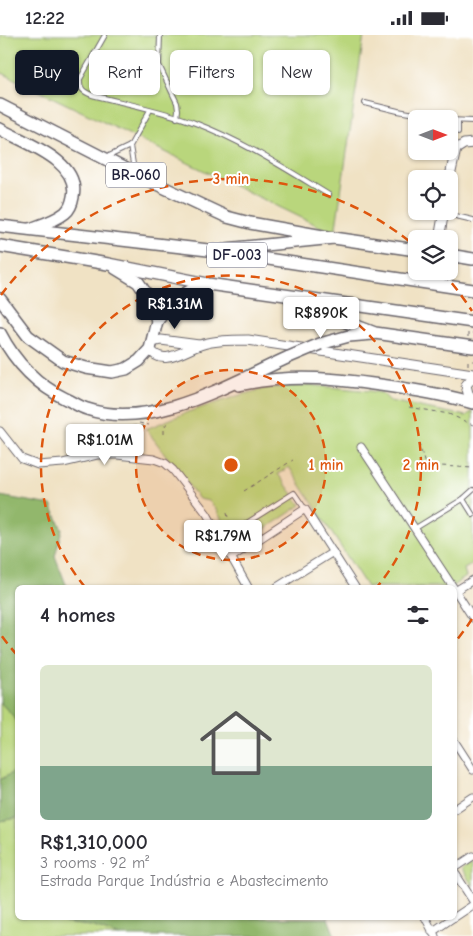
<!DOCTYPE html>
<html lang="en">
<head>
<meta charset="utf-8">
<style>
  :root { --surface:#fff; --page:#f2f2f3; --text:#2b2b33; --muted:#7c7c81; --line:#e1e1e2; --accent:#111827 }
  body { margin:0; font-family:"Comic Neue",sans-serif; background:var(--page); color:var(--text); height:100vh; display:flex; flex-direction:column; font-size:19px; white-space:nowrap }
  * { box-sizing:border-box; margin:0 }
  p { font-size:16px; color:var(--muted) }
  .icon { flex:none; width:28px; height:28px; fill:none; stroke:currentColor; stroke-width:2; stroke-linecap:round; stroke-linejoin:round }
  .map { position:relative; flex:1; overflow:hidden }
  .details { position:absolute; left:15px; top:550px; width:442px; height:335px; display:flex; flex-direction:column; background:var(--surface); border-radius:8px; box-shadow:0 1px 4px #0004 }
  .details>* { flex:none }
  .banner { position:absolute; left:15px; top:15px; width:444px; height:45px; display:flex; gap:10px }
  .needle { width:32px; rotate:90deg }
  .tools { position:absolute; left:408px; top:75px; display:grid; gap:10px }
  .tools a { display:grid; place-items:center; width:50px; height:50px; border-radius:8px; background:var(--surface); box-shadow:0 1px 4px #0004; font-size:25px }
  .price { position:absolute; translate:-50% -42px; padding:0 11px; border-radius:5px; background:#fff; color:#222; font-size:16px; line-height:32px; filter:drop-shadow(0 1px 2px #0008) }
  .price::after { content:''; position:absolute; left:50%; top:30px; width:15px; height:11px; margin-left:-8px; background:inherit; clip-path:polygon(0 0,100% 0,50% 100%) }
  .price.on { background:var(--accent); color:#fff }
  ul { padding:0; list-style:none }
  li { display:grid; align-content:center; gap:10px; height:265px; padding:0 25px }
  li+li { border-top:1px solid var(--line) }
  li span { display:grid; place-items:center; height:155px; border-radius:8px; color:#555 }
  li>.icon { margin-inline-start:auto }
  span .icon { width:90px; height:90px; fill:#fffc; stroke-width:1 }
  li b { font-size:21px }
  h2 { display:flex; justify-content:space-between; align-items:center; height:60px; padding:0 25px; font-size:21px }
  .chip { padding:0 18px; border-radius:8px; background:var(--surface); box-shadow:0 1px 4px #0004; font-size:18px; line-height:45px }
  .chip.on { background:var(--accent); color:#fff }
  .status { display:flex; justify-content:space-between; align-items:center; height:35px; padding:0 25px; background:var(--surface); direction:ltr }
  .status svg { height:14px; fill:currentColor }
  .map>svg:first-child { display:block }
  .green { fill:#b9d67c; stroke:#6e7c5c }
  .forest { fill:#92b76c; stroke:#5a6c54 }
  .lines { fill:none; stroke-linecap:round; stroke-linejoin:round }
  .service-casing { stroke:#6a656b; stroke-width:6 }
  .minor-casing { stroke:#6a656b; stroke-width:9 }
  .tertiary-casing { stroke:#6a656b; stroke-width:11 }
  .primary-casing { stroke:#6a656b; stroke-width:14 }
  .trunk-casing { stroke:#6a656b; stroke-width:14 }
  .path { stroke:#6a656b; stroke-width:1; stroke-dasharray:4 4; stroke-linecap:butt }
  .service { stroke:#fff; stroke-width:4 }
  .minor { stroke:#fff; stroke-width:7 }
  .tertiary { stroke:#fff; stroke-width:9 }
  .primary { stroke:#fff; stroke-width:11 }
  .trunk { stroke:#fff; stroke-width:11 }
  .trunk-bridge-casing { stroke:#6a656b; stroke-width:14; stroke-linecap:butt }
  .trunk-bridge { stroke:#fff; stroke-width:11 }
  .ring { fill:none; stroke:#de560e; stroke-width:2.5; stroke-dasharray:9 6 }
  .labels { text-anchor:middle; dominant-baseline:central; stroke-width:4; stroke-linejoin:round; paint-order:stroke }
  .shield { fill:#fff; stroke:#646476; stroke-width:1 }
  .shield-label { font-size:15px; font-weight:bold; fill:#22223b }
  .centre { fill:#de560e; stroke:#fff; stroke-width:2.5 }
  .ring-label { font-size:15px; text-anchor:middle; font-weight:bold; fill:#de560e; stroke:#fff; stroke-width:4; stroke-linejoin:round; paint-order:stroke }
</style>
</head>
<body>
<div class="status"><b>12:22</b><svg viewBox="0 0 49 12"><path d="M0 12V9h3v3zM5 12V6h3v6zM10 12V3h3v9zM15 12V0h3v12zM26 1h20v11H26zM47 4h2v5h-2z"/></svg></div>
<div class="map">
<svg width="473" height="901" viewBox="0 0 473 901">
  <rect width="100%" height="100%" fill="#fff"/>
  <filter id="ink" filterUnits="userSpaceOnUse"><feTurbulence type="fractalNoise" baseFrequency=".02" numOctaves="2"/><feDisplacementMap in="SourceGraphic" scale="10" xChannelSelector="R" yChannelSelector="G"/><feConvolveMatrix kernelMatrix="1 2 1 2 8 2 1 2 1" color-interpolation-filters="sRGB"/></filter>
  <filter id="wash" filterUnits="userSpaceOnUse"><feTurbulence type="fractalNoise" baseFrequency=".0096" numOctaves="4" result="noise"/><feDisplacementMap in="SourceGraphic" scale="20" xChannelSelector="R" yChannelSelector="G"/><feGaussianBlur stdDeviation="1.12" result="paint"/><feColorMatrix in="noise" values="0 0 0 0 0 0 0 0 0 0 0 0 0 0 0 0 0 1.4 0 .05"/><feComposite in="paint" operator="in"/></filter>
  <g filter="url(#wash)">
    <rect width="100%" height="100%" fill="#f0e2c4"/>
    <g class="green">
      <path d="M0,0H364L335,199L0,37Z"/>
      <path d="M309,350L371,356L382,358L390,366L466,381L473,376V529L464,534L466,542L451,552H441L439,551L437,552H367L289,432L278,439L301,470L238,512L215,473L209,466L199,464L146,394L188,377L240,360L268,353Z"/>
      <path d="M0,667L15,683L18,688L17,735L0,745Z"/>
      <path d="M17,783L18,882L63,883L65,888L92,891L120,901H0V786Z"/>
      <path d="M473,825V851L461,833Z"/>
    </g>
    <g class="forest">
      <path d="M0,461L51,470L62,494L55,521L67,552H18L17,688L15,683L0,667Z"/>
      <path d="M17,735V783L0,786V745Z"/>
      <path d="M63,883H328L335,901H120L92,891L65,888Z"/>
    </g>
  </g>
  <g filter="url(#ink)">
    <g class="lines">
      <defs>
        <g id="service">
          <path d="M105,0L80,44C79,54 84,57 92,60C126,69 162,75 195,88C243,106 286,134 329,160"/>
          <path d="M160,0L159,30L177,68L178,75L177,83"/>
          <path d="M365,68L398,76L443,84"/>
          <path d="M449,85L473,86"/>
          <path d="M458,86V97"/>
          <path d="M130,111L134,135"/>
          <path d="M107,122L130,111L150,75"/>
          <path d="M443,178L473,185"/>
          <path d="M463,464L473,480"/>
          <path d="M242,491L294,458L305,474"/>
          <path d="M414,494L463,464L473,455"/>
        </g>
        <g id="minor">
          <path d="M0,396L22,424L38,430L63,428L97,420H117L154,424L165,428L173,435L207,479L248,552"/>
          <path d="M361,412L453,552"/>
          <path d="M232,522L305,474L355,552"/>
          <path d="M277,552L333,517"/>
          <path d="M455,555L473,583"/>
          <path d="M455,556L473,545"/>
          <path d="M455,707L473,735"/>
          <path d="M455,774L473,762"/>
          <path d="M455,833L473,821"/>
          <path d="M455,838L473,866"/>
          <path d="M425,882L435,901"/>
          <path d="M455,882L473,870"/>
          <path d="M432,897L454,882"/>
        </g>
        <g id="tertiary">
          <path d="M449,146L456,114L464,109L473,108"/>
          <path d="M439,204L444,176"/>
          <path d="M153,307L161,305L199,310"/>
          <path d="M150,314C162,333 184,315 200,310C215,305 232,305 248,305L473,339"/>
          <path d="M473,342L466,350L468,358L473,365"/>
        </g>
        <g id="primary">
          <path d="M0,70L135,139L227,182L250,188L334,203L416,215"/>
          <path d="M449,220L473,224"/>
        </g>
        <g id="trunk">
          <path d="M0,94C25,108 81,126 73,162C72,168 70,174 65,178C55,186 41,190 30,194"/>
          <path d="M0,191L208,215L473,255"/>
          <path d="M0,211L108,229L208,249L473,287"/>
          <path d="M226,214L334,203"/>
          <path d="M0,264L28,301L63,326L86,333L112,337L126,334L139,326L150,314L157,286L152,267L138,247L115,233"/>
          <path d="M291,266L375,298L473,312"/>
          <path d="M157,286C172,266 183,257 207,249"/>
          <path d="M0,298C15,327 37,350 66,364C73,367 80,372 87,374C152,396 231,348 289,322"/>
          <path d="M320,309L349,301L373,299"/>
          <path d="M239,350C293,338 341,344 394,352C421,356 447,360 473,368"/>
        </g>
      </defs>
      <use href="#service" class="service-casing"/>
      <use href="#minor" class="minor-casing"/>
      <use href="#tertiary" class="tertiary-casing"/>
      <use href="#primary" class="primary-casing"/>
      <use href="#trunk" class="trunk-casing"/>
      <g class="path">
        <path d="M468,302V298H473"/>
        <path d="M468,330V326H473"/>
        <path d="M409,372L449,379L473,390"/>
        <path d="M139,388L149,390"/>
        <path d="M164,399V392L169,386"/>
        <path d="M419,408L425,430L473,433"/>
        <path d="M102,413C115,393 121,391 144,391"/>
        <path d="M244,456L293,425"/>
        <path d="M227,478L235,511"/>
      </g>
      <use href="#service" class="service"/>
      <use href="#minor" class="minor"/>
      <use href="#tertiary" class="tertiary"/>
      <use href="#primary" class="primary"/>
      <use href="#trunk" class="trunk"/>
      <defs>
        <path id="trunk-bridge" d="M289,322L320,309"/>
      </defs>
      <use href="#trunk-bridge" class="trunk-bridge-casing"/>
      <use href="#trunk-bridge" class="trunk-bridge"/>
    </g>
  </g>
  <circle cx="231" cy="430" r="95" fill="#de560e" fill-opacity=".12"/>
  <g class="ring">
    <circle cx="231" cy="430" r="95"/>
    <path d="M85 552A190 190 0 1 1 377 552"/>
    <path d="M472 584A286 286 0 0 1 456 606M17 620A286 286 0 0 1 1 600M1 260A286 286 0 0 1 415 211M442 237A286 286 0 0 1 472 276"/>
  </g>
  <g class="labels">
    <g class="shield">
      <rect x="106" y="127.5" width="60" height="25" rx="4"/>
      <rect x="207" y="207.5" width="60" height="25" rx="4"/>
    </g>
    <g class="shield-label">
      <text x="136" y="140">BR-060</text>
      <text x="237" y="220">DF-003</text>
    </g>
  </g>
  <circle cx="231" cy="430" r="8" class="centre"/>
  <g class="ring-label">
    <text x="231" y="149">3 min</text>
    <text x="326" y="435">1 min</text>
    <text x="421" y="435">2 min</text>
  </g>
</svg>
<div class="tools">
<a><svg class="needle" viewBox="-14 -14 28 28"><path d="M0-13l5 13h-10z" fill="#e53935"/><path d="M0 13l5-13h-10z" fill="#7c7c81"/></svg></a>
<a><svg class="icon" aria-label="locate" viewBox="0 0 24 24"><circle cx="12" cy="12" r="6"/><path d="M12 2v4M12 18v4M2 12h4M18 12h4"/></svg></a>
<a><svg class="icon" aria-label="layers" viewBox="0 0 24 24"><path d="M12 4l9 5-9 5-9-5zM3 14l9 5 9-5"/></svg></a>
</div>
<b class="price on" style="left:175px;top:295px">R$1.31M</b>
<b class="price" style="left:321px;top:304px">R$890K</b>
<b class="price" style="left:105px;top:431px">R$1.01M</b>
<b class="price" style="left:223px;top:527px">R$1.79M</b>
<div class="banner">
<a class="chip on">Buy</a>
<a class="chip">Rent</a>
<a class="chip">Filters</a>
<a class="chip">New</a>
</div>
<section class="details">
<h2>4 homes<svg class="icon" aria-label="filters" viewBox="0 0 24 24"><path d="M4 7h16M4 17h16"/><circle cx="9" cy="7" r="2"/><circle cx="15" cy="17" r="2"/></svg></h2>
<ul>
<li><span style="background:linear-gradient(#dfe7d0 65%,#7fa58c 0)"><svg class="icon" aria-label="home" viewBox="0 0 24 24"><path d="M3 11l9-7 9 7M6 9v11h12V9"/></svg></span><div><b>R$1,310,000</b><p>3 rooms · 92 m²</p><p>Estrada Parque Indústria e Abastecimento</p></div></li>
</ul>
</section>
</div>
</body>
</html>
